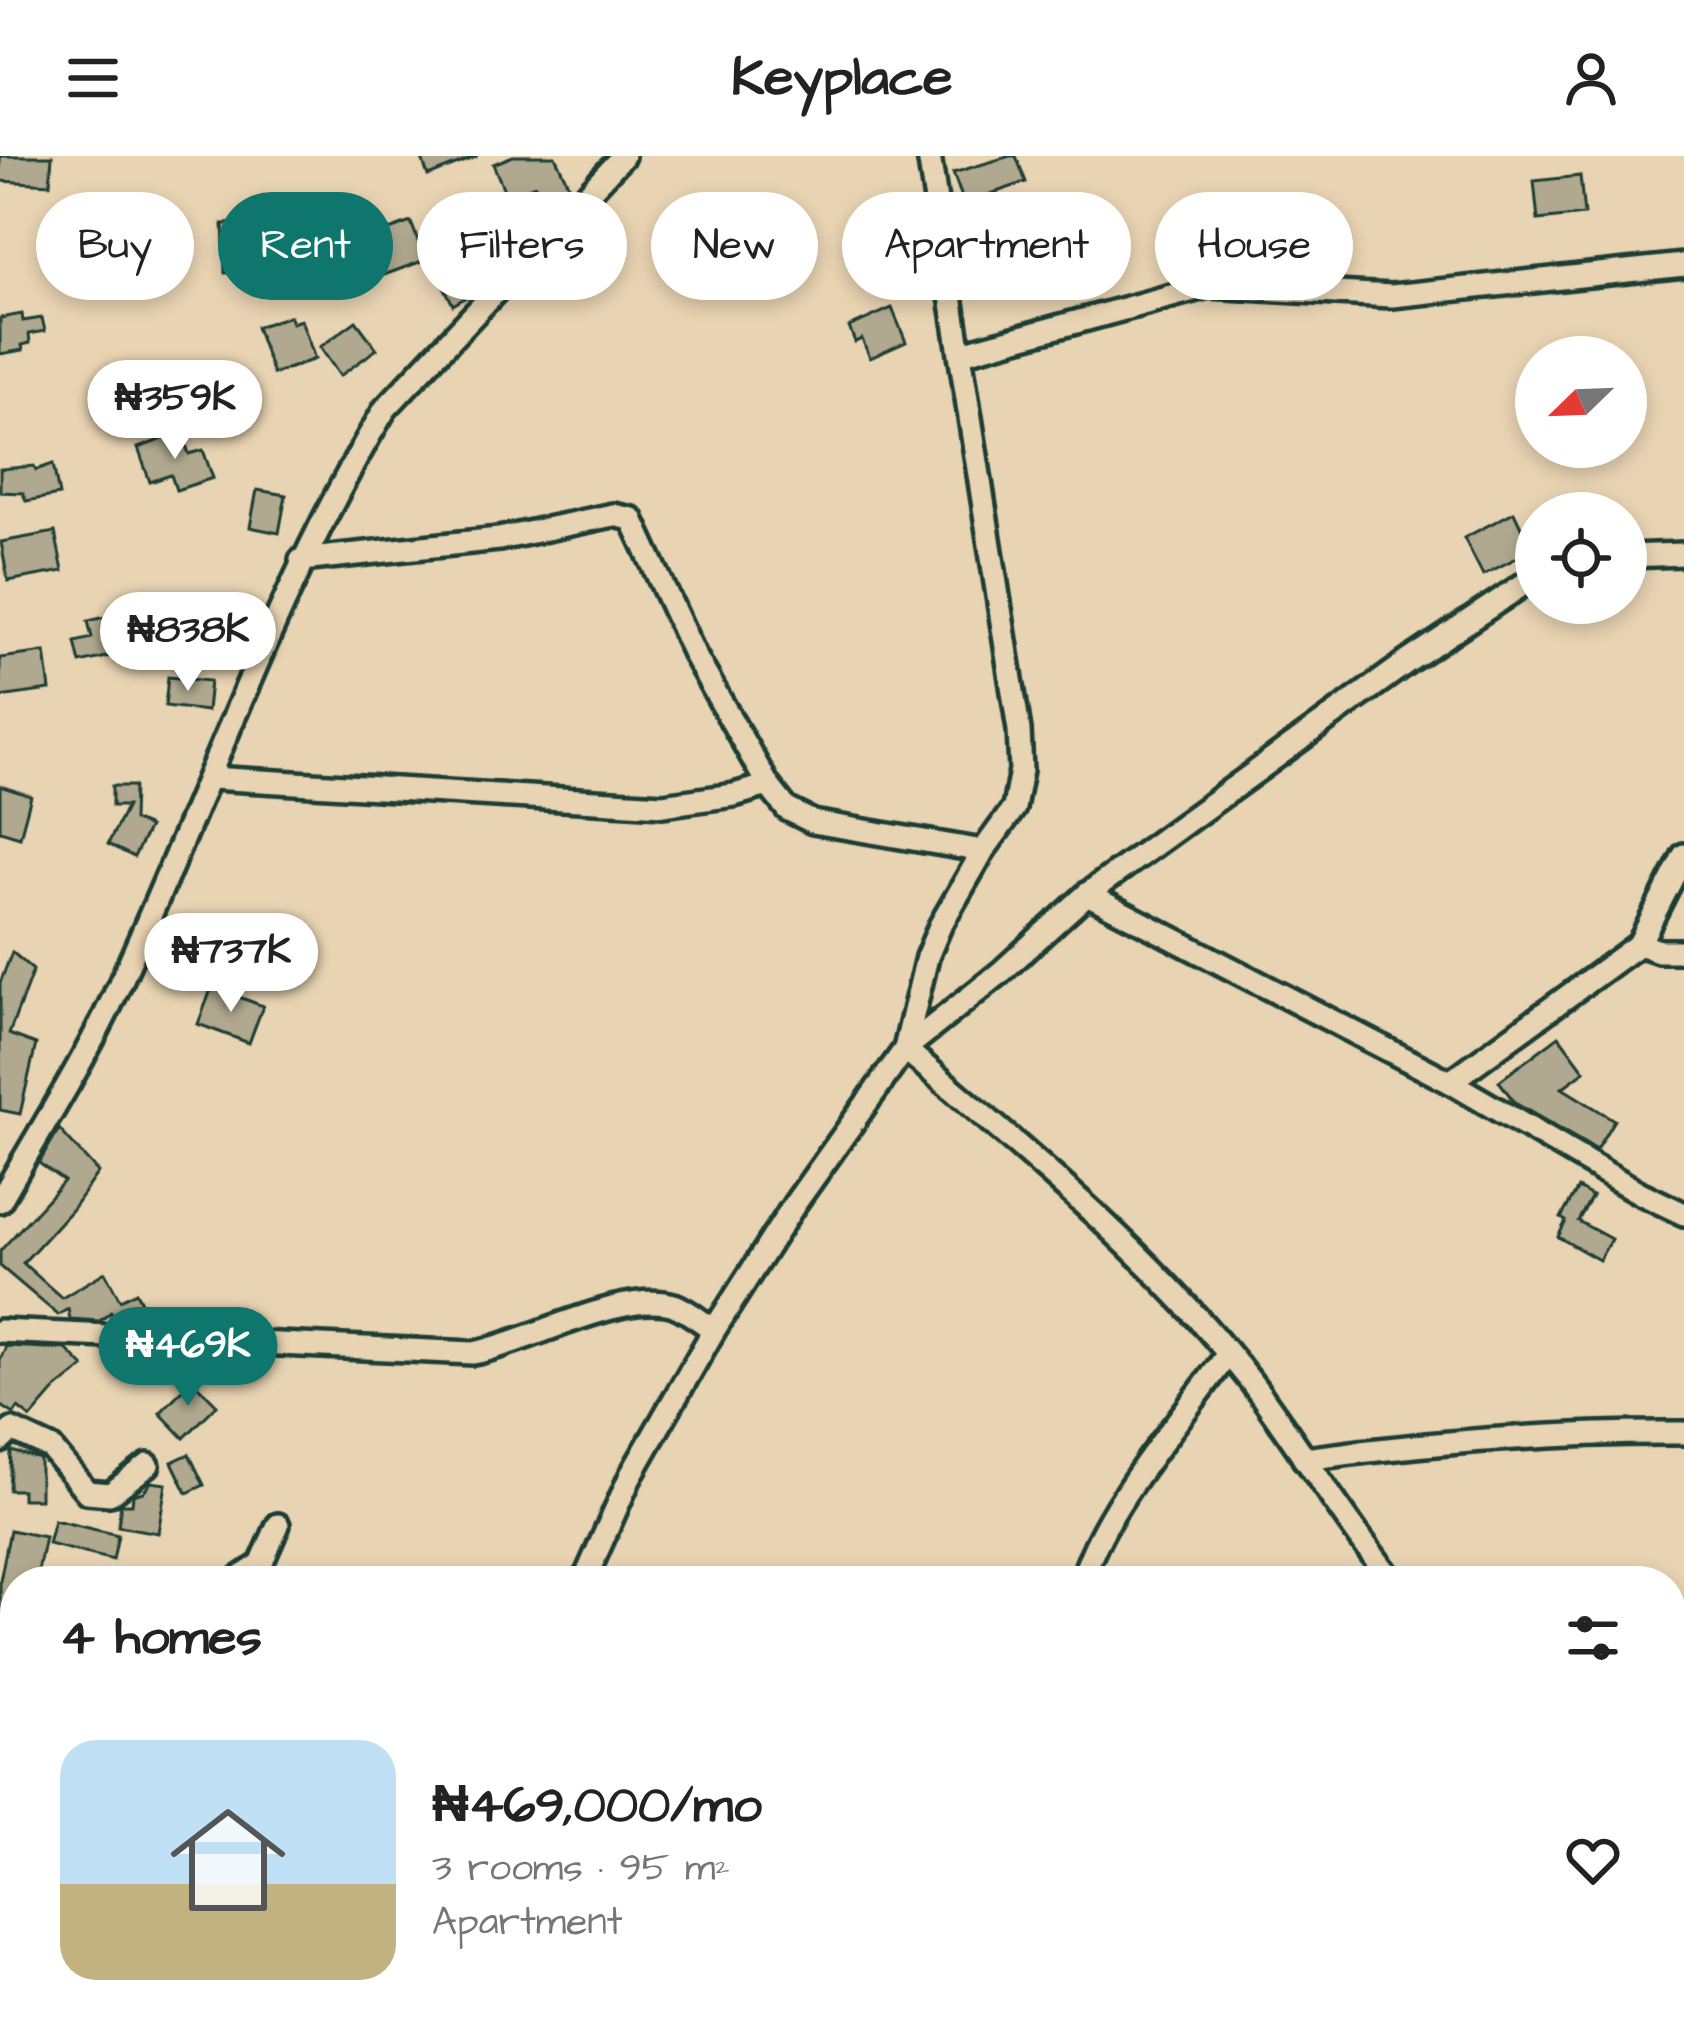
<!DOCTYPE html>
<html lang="en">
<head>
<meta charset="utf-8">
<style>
  :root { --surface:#fff; --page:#f2f2f2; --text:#222; --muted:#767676; --line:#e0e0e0; --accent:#0f766e }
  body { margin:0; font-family:"Architects Daughter",sans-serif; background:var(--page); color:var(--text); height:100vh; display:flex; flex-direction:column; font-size:45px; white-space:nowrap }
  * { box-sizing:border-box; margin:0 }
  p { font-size:39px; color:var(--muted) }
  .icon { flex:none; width:66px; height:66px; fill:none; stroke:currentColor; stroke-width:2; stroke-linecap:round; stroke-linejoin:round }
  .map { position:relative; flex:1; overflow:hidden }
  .sheet { position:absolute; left:0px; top:1410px; width:1686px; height:468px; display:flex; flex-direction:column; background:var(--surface); border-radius:48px 48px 0 0; box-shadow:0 6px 18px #0003 }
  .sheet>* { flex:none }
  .guide { position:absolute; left:36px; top:36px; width:1614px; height:108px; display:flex; gap:24px }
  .needle { width:78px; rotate:247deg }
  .fabs { position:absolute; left:1515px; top:180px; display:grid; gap:24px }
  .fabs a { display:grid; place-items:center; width:132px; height:132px; border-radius:50%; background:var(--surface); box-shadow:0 6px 18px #0003; font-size:60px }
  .price { position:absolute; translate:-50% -102px; padding:0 27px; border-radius:42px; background:#fff; color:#222; font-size:39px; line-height:78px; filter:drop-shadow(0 3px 6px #0008) }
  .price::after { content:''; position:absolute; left:50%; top:72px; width:36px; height:27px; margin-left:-18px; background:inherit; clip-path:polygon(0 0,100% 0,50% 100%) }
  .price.current { background:var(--accent); color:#fff }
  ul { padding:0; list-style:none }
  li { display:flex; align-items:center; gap:36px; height:300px; padding:0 60px }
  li+li { border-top:3px solid var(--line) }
  li span { display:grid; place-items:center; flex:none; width:336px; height:240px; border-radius:36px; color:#555 }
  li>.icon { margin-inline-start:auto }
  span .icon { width:144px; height:144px; fill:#fffc; stroke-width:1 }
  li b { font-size:51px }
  h2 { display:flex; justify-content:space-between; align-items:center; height:144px; padding:0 60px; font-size:51px }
  .tag { padding:0 42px; border-radius:54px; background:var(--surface); box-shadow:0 6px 18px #0003; font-size:42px; line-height:108px }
  .tag.current { background:var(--accent); color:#fff }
  header { display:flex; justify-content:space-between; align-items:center; height:156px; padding:0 60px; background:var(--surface); font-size:54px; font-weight:700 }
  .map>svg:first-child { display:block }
  .building { fill:#b1a98f; stroke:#1f3d34; stroke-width:3 }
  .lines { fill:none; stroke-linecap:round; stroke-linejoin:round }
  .minor-casing { stroke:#1f3d34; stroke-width:30 }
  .primary-casing { stroke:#1f3d34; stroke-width:42 }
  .minor { stroke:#e8d3b2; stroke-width:21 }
  .primary { stroke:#e8d3b2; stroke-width:33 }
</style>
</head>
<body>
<header><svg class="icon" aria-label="menu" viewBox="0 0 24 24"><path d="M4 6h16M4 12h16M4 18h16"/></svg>Keyplace<svg class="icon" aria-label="person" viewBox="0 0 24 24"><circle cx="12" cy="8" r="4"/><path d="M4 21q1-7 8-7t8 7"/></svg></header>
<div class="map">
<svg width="1684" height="1878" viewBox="0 0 1684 1878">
  <rect width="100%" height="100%" fill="#e8d3b2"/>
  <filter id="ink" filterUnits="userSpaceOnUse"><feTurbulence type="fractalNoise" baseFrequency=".00833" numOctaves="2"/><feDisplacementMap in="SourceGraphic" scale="24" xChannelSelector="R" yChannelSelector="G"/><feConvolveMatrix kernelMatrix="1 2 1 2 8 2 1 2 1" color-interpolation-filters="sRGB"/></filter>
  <g filter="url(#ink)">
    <g class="building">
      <path d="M0,0H52L50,28L0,25Z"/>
      <path d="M421,0H476V1L428,20Z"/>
      <path d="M513,0H555L569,30L541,42L535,29L507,41L493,8Z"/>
      <path d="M1010,0H1016L1026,26L964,47L953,17Z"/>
      <path d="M1580,20L1584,59L1538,64L1534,25Z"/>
      <path d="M462,60L498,101L470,126L475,136L453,149L436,114L461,101L441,79Z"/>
      <path d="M265,66L268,115L225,117L223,68Z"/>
      <path d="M411,66L425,104L384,119L370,81Z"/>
      <path d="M892,152L906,186L870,202L862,183L855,186L849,171Z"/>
      <path d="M22,158L23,165L42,162L45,175L29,178L30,187L22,189L23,194L0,198V162Z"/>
      <path d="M290,160L292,167L301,164L315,203L273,218L256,171Z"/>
      <path d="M356,165L377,193L340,220L320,191Z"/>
      <path d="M182,276L189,298L203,294L213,322L176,334L171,319L150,326L138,292Z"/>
      <path d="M53,308L59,339L26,345L23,337L0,336V313L34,310L36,314Z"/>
      <path d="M257,334L286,339L279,377L250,371Z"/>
      <path d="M1514,356L1532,394L1483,419L1464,382Z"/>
      <path d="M55,376L63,415L8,425L1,386Z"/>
      <path d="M155,449L164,488L80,507L75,486L92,482L88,465Z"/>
      <path d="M45,496L50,534L0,541V502Z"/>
      <path d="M168,521L210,525L207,555L165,550Z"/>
      <path d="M0,630L31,640L20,681L0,675Z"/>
      <path d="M112,630H134L133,664L149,671L134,701L108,688L127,650H112Z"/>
      <path d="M12,796L33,814L9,878L36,888L20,958L0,954V827Z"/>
      <path d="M212,831L263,850L249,887L198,868Z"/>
      <path d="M1559,880L1585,915L1562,932L1614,964L1596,994L1515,947L1499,925Z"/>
      <path d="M59,973L98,1016L72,1053L23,1107L62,1142L105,1116L120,1144L136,1136L146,1156L131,1166L115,1165L111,1156L100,1165L70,1163L68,1153L58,1159L0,1110V1095L64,1025L39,1007Z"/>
      <path d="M1578,1032L1592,1040L1578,1065L1611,1083L1599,1104L1558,1081L1566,1065L1561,1062Z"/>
      <path d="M6,1190L66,1193L84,1211L56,1233L31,1262L18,1252L14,1258L0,1249V1204Z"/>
      <path d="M192,1224L217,1249L184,1282L160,1257Z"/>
      <path d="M11,1295L40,1303V1343H22V1334H9Z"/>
      <path d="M189,1298L204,1329L187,1337L172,1306Z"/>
      <path d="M151,1326L166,1328L158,1377L118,1370L121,1348H132L133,1339L143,1336Z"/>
      <path d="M54,1364L118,1379L113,1404L48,1388Z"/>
      <path d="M10,1374L45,1381L36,1425H15V1529L0,1532V1425Z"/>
      <path d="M173,1863H217L223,1874L215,1878H182Z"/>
      <path d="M278,1863H312L301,1878H258Z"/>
      <path d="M359,1863H488L463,1878H345Z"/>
    </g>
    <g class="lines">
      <defs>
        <g id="minor">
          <path d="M962,197L1208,130L1392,140L1684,109"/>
          <path d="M1626,400L1684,398"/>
          <path d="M301,404L499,383L613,359L632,363L695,500L768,629L787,653L813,666L983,695"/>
          <path d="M211,622L663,649L734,639L768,629"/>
          <path d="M1087,738L1450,926L1640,1037L1684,1058"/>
          <path d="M1639,788L1659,795H1684"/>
          <path d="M1450,926L1639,788L1684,699"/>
          <path d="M0,1045C37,979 80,913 112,845C204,648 272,439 385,253L623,0"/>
          <path d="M0,1175L473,1197C528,1187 623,1133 674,1149C688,1154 701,1166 714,1174"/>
          <path d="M0,1285L12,1274L51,1292L87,1336L110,1338L148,1309"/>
          <path d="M1304,1303C1430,1286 1557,1276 1684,1277"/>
          <path d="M235,1425L261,1408L278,1369"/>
          <path d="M584,1425L631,1319L714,1174L794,1049L905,893L927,801L940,770L983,695L1014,652L1021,614L1019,574L929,0"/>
          <path d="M1082,1425C1104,1350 1181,1264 1227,1199"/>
          <path d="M1393,1425C1341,1361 1299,1289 1249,1223C1151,1098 1025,995 905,893L1000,817L1087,738L1407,506L1536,420"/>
          <path d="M0,1547L15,1544"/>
          <path d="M1671,1771L1684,1786"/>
          <path d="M507,1863L510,1878"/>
          <path d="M319,1878L333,1863"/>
          <path d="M1044,1878L1046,1863"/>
        </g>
        <g id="primary">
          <path d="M0,1726L15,1780"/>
          <path d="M38,1863L42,1878"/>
        </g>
      </defs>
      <use href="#minor" class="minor-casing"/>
      <use href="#primary" class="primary-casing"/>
      <use href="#minor" class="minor"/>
      <use href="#primary" class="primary"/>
    </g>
  </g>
</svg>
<div class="fabs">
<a><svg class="needle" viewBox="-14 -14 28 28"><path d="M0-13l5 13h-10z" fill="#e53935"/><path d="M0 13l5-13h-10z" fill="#767676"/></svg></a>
<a><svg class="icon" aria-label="locate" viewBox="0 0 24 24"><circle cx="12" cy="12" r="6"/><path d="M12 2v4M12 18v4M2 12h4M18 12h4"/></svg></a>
</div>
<b class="price" style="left:175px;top:306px">₦359K</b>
<b class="price" style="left:188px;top:538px">₦838K</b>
<b class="price" style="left:231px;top:859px">₦737K</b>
<b class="price current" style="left:188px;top:1253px">₦469K</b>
<div class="guide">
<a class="tag">Buy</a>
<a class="tag current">Rent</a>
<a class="tag">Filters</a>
<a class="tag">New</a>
<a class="tag">Apartment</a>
<a class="tag">House</a>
</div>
<section class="sheet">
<h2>4 homes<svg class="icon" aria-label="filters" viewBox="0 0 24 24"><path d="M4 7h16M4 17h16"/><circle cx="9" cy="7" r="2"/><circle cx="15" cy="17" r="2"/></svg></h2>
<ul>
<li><span style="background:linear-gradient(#bfe0f5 60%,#c2b280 0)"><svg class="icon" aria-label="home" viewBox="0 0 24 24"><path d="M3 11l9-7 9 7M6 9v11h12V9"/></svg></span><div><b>₦469,000/mo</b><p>3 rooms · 95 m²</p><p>Apartment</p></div><svg class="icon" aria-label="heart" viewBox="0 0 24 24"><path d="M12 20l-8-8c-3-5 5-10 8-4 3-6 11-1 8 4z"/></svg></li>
</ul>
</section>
</div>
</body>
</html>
